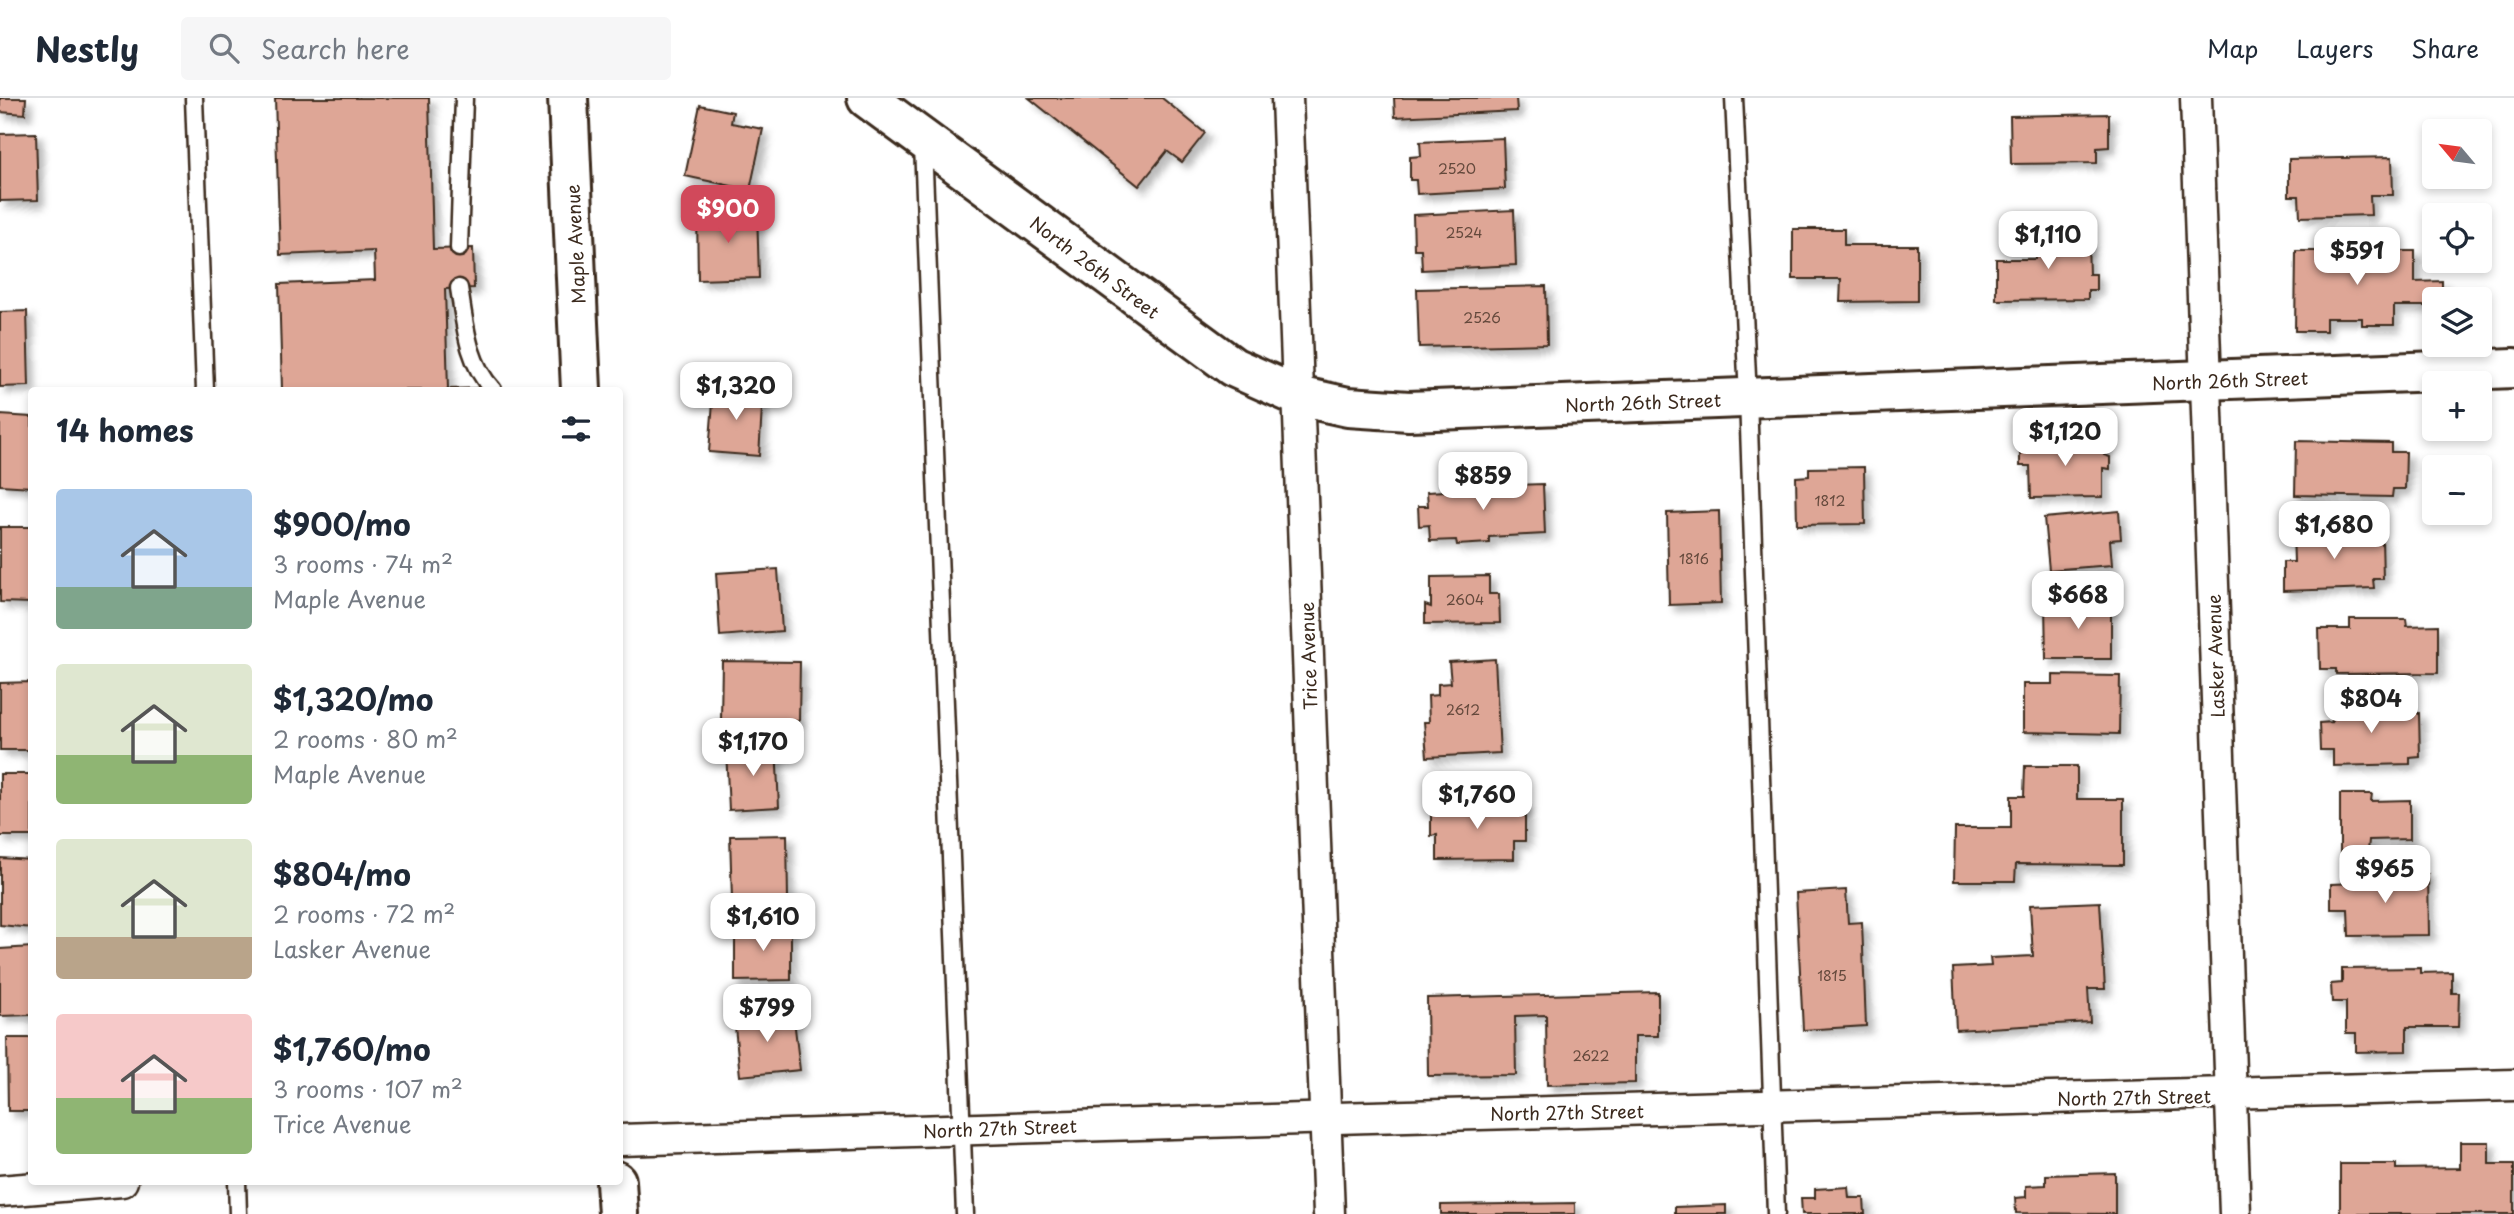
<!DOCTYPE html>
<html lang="en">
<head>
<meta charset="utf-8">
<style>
  :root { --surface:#fff; --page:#f6f6f7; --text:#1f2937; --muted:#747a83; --line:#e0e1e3; --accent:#d1495b }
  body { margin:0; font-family:"Playpen Sans",sans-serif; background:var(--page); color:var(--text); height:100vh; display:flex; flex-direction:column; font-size:26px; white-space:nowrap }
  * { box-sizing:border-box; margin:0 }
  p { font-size:23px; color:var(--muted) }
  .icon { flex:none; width:38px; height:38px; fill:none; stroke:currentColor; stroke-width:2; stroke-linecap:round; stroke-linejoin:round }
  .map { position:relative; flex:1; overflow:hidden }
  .details { position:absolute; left:28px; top:289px; width:595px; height:798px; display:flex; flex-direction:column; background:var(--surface); border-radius:7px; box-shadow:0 4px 10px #0003 }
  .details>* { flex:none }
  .needle { width:46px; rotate:299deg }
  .tools { position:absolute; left:2422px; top:21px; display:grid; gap:14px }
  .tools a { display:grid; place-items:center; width:70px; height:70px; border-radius:7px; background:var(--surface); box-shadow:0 4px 10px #0003; font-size:35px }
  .price { position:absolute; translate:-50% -60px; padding:0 16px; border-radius:14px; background:#fff; color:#222; font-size:23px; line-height:46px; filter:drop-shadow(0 2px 4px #0008) }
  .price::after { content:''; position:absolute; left:50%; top:42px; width:21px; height:16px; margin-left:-10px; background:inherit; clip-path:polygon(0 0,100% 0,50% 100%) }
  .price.active { background:var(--accent); color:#fff }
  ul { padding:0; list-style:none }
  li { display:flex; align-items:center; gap:21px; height:175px; padding:0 28px }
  li span { display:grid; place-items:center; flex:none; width:196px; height:140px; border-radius:7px; color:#555 }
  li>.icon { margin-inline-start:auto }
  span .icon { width:84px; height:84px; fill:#fffc; stroke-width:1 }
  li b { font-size:30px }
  h2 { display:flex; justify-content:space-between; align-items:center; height:84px; padding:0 28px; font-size:30px }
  header { display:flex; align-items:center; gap:42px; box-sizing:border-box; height:98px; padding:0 35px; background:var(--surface); border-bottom:2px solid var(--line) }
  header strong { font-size:33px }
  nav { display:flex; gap:38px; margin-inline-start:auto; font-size:24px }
  .search { width:490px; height:63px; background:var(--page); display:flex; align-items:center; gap:18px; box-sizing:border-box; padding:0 24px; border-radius:7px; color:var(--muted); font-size:26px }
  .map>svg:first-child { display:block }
  .building { fill:#dea696; stroke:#3b2a1e; stroke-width:2; filter:url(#shadow) }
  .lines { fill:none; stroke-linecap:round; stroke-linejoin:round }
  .lane-casing { stroke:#3b2a1e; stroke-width:21 }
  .street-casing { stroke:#3b2a1e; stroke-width:35 }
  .secondary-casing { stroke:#3b2a1e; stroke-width:44 }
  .lane { stroke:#fff; stroke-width:16 }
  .street { stroke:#fff; stroke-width:30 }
  .secondary { stroke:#fff; stroke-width:38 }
  .labels { text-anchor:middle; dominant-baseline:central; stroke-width:7; stroke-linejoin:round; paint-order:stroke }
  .number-label { font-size:14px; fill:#64493c }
  .street-label { font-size:18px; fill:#3b2a1e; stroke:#fff }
</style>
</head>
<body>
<header>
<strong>Nestly</strong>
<div class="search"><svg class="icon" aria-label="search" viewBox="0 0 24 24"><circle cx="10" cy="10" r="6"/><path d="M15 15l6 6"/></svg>Search here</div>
<nav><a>Map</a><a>Layers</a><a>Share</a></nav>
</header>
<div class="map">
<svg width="2514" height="1116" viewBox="0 0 2514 1116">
  <defs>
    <filter id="shadow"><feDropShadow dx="6" dy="6" stdDeviation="3.5" flood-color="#0004"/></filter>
  </defs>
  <rect width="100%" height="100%" fill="#fff"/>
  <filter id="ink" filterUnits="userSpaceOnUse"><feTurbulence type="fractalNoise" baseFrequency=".0143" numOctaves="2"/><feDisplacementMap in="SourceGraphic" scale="14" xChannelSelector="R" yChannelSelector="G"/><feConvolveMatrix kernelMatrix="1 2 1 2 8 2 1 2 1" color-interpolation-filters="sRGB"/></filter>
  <g filter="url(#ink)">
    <g class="building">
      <path d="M0,0H26L25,16L0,14Z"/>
      <path d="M275,0H429L433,151L473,150L474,190L445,191L448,291L482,290V292H282L279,186L375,182L374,153L280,157Z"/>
      <path d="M1029,0H1162L1205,35L1182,64L1167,53L1139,88Z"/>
      <path d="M1394,0H1516L1517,13L1395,19Z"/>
      <path d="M700,7L733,14L731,25L763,31L750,92L685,78Z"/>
      <path d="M2109,16V49L2097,50V65L2011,66L2010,18Z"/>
      <path d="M36,35L38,102L0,103V36Z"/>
      <path d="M1503,40L1505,91L1417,96L1416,82H1410V59L1421,58L1420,44Z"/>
      <path d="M2392,59L2393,97H2370L2371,117L2300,119L2299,98H2289V61Z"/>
      <path d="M757,112L759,180L698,182L697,114Z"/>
      <path d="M1514,112L1516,167L1422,172L1421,151H1414L1413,117Z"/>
      <path d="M1793,131H1844V147H1917V203L1840,204L1841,181H1793Z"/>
      <path d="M2035,132H2070V143H2088L2089,176H2096V192H2088V201L1996,202V161H2035Z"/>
      <path d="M2296,153H2415V184L2442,183V201H2434V208H2394V227H2362V220H2326V233H2295Z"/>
      <path d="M1546,188L1547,246L1419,249L1417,191Z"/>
      <path d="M27,213L29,288L0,289V214Z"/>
      <path d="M714,291L763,294L759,358L709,354Z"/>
      <path d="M0,317L32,319V389L0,387Z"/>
      <path d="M2020,343H2104V357L2110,359V371L2103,370V399L2031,400L2030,368H2020Z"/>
      <path d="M2296,343L2391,345V354H2406L2405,391H2393L2392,399L2295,397Z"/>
      <path d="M1864,369L1865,426L1797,427L1796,379L1809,378V370Z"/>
      <path d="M1487,383V388L1543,386L1545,436L1489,439V445L1457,447L1456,442L1430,443L1429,427L1419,428L1418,408H1428L1427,394L1445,393V385Z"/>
      <path d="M1719,413L1721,505L1669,507L1667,415Z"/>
      <path d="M2119,413L2121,441L2110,442L2112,467L2049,472L2044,420Z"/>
      <path d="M0,429H32V505L0,504Z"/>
      <path d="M2374,433V440H2382L2383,481H2373L2374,490L2283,493V464H2294L2293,435Z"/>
      <path d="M778,471L782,533L720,538L716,475Z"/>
      <path d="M1489,478V496H1499L1500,525L1425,526V507L1431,509V479Z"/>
      <path d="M2111,504V561H2046L2045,505Z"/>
      <path d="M2350,521H2406L2407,528L2438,527V575L2336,576V571H2320L2319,531H2350Z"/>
      <path d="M1495,561L1500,655L1427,659L1424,624H1429L1428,598L1438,597V586L1451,585L1449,564Z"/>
      <path d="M722,563L800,564L799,623L721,622Z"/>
      <path d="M2053,577L2120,578L2119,636L2023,634V586H2053Z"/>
      <path d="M32,584V652H0V585Z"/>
      <path d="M2372,605V609L2409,608L2407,615H2419L2420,659L2410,660V666L2333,668V652H2320L2319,625L2332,624L2331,607Z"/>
      <path d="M776,648L779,709L729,712L726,652Z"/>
      <path d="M2025,668H2077V701H2123V767L2016,766L2015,783H1954L1955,730H2011V698H2024Z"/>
      <rect x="0" y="676" width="32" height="62"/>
      <path d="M2340,696H2372L2371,703L2410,702V741L2369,742L2368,754H2340Z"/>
      <path d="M1431,706H1525V743H1514V761L1437,762V737L1431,738Z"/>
      <path d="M787,737L788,801L732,802L730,738Z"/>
      <path d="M0,760L32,762V830L0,827Z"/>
      <path d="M2428,776L2429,837L2349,838L2348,811H2331V786L2356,785V777Z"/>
      <path d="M1846,792L1848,825L1862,824L1866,928L1803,932L1796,795Z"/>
      <path d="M2100,804L2105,891H2088L2090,924L1956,932L1953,870L1991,868L1990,860L2033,858L2030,807Z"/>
      <path d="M735,827H791V882L735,883Z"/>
      <path d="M32,849V917L0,918V851Z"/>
      <path d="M2420,870V875L2452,874V895H2459L2458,929H2407V953L2356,954V935H2346V904H2332L2331,886L2342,885V871Z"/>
      <path d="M1658,894V938H1635V985L1547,987L1546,917L1515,918L1516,977L1428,978L1427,900Z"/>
      <path d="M793,913L800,972L740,978L734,919Z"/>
      <path d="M7,940H32V1013H8Z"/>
      <path d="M2460,1044H2489V1066H2514V1116H2340V1066H2396V1071L2460,1070Z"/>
      <path d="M2115,1075V1116L2016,1115L2015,1100L2026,1099V1088L2046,1087V1077Z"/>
      <path d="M1848,1089L1849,1100H1864L1865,1116H1802L1801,1100H1815V1091Z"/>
      <path d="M1575,1105V1116H1441V1107Z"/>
      <path d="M1726,1107V1116H1675V1109Z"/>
    </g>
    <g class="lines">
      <defs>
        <g id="lane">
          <path d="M194,0L205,292"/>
          <path d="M1734,0L1748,300L1776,1116"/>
          <path d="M923,46L965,1116"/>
          <path d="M459,150L464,0"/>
          <path d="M459,190C465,226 467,264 493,292"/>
          <path d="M237,1083L238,1116"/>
        </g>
        <g id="street">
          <path d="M1287,0L1329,1116"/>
          <path d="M2196,0L2235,1116"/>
          <path d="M620,1042L1370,1019L2514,987"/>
          <path d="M0,1093L122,1083"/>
        </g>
        <g id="secondary">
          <path d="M568,0L581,292"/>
          <path d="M867,0L1233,269L1298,298L1348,309L1409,313L2514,270"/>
          <path d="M616,1083L618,1116"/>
        </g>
      </defs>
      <use href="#lane" class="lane-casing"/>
      <use href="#street" class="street-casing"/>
      <use href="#secondary" class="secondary-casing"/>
      <use href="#lane" class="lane"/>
      <use href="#street" class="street"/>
      <use href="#secondary" class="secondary"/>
    </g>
  </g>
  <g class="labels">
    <g class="number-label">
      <text x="1457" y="70">2520</text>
      <text x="1464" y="134">2524</text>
      <text x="1482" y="219">2526</text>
      <text x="1830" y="402">1812</text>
      <text x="1694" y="460">1816</text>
      <text x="1465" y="501">2604</text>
      <text x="1463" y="611">2612</text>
      <text x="1832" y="877">1815</text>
      <text x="1591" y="957">2622</text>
    </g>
    <g class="street-label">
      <text transform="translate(575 146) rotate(-93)">Maple Avenue</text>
      <text transform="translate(1095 169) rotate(37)">North 26th Street</text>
      <text transform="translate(2230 282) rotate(-2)">North 26th Street</text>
      <text transform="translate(1643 304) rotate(-2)">North 26th Street</text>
      <text transform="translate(1308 558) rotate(-92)">Trice Avenue</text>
      <text transform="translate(2215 558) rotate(-92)">Lasker Avenue</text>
      <text transform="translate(2134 999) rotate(-1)">North 27th Street</text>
      <text transform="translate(1567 1014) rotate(-1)">North 27th Street</text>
      <text transform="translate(1000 1030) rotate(-2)">North 27th Street</text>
    </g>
  </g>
</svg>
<div class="tools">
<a><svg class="needle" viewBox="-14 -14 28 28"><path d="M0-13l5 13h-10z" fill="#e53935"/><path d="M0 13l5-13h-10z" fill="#747a83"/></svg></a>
<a><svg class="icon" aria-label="locate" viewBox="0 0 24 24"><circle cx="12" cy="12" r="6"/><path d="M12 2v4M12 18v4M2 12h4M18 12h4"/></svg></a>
<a><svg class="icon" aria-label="layers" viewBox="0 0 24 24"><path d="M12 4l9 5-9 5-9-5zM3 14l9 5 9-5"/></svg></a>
<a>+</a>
<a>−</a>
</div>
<b class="price active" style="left:728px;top:147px">$900</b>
<b class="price" style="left:2048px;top:173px">$1,110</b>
<b class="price" style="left:2357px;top:189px">$591</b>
<b class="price" style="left:736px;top:324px">$1,320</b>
<b class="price" style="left:2065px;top:370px">$1,120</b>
<b class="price" style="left:1483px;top:414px">$859</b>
<b class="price" style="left:2334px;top:463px">$1,680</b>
<b class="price" style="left:2078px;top:533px">$668</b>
<b class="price" style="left:2371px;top:637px">$804</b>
<b class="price" style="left:753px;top:680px">$1,170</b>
<b class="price" style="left:1477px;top:733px">$1,760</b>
<b class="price" style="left:2385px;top:807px">$965</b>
<b class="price" style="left:763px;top:855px">$1,610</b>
<b class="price" style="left:767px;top:946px">$799</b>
<section class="details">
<h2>14 homes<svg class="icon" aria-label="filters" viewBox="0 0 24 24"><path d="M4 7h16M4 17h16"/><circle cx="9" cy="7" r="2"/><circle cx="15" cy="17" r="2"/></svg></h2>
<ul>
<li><span style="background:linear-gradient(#a9c7e8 70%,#7fa58c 0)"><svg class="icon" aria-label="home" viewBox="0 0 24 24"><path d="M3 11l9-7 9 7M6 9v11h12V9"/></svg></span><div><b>$900/mo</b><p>3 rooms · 74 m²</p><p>Maple Avenue</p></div></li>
<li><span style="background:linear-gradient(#dfe7d0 65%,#8fb573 0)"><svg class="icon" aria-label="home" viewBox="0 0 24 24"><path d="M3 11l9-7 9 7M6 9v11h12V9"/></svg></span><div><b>$1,320/mo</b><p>2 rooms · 80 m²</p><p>Maple Avenue</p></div></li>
<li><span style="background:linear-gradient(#dfe7d0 70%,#b9a48a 0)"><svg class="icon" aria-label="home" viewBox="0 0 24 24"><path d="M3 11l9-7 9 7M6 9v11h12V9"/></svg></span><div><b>$804/mo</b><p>2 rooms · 72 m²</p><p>Lasker Avenue</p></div></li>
<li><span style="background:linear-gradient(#f6c9c9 60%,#8fb573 0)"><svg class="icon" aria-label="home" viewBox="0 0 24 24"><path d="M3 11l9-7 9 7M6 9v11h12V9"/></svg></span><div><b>$1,760/mo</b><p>3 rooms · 107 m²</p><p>Trice Avenue</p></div></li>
</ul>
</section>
</div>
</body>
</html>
